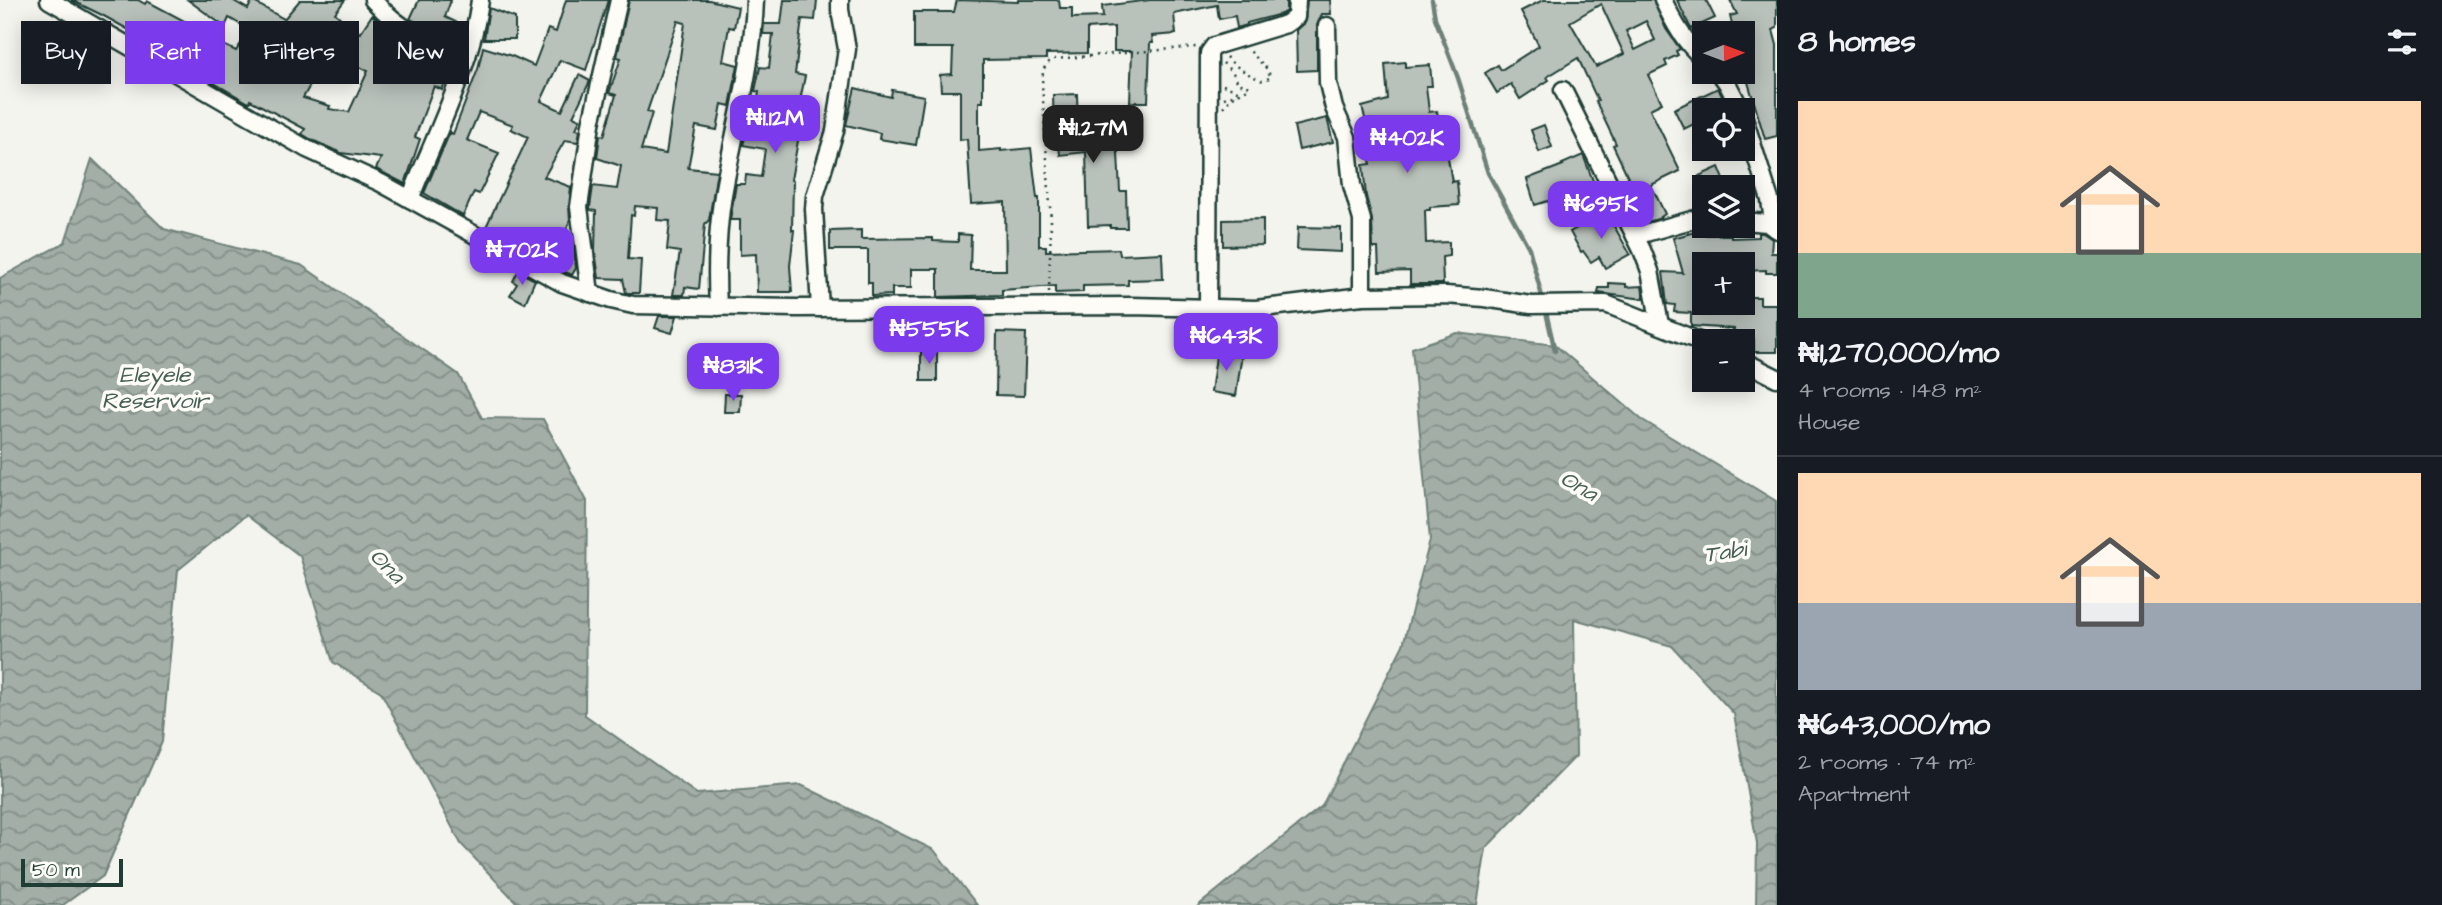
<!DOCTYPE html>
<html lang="en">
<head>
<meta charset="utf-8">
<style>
  :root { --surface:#171b24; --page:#242831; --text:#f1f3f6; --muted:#9ea1a6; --line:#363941; --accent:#7c3aed }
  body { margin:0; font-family:"Architects Daughter",sans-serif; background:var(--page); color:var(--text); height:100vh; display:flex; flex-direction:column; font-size:26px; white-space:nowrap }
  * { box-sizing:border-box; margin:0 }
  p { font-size:23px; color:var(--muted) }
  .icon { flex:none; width:38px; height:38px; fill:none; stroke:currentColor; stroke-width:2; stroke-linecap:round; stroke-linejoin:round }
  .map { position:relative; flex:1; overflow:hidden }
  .details { display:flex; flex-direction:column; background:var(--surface); width:665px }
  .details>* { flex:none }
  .hud { position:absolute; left:21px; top:21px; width:665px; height:63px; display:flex; gap:14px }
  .needle { width:46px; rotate:89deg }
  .tools { position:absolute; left:1692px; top:21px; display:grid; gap:14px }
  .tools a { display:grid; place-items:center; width:63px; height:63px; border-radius:0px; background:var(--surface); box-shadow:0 4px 18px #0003; font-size:35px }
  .scale { position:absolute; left:21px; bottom:18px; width:102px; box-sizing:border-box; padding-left:7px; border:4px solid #1f3d34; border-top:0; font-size:19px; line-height:24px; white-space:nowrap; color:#1f3d34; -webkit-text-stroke:5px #fdfcf7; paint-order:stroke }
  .price { position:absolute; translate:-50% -60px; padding:0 16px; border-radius:14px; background:var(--accent); color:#fff; font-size:23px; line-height:46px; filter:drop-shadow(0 2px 4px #0008) }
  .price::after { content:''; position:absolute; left:50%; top:42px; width:21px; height:16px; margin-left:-10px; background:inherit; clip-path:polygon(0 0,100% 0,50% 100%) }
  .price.on { background:#222; color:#fff }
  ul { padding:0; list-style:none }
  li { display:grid; align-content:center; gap:14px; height:371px; padding:0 21px }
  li+li { border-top:2px solid var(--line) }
  li span { display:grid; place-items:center; height:217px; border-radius:0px; color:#555 }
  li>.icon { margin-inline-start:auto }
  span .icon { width:126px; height:126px; fill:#fffc; stroke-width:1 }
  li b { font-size:30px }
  h2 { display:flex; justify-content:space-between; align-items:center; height:84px; padding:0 21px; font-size:30px }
  .pill { padding:0 24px; border-radius:0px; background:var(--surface); box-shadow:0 4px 18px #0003; font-size:24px; line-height:63px }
  .pill.on { background:var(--accent); color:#fff }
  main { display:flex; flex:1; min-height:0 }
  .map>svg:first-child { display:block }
  .water { fill:url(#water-waves); stroke:#6e8179; stroke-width:2 }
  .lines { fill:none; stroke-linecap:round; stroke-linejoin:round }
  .stream { stroke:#6e8179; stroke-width:4.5 }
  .building { fill:#b9c1bb; stroke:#1f3d34; stroke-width:2; fill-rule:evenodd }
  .minor-casing { stroke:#1f3d34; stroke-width:21 }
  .path { stroke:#1f3d34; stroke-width:2.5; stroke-dasharray:2 5; stroke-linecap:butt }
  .minor { stroke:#fdfcf7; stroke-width:16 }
  .labels { text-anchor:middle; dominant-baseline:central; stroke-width:7; stroke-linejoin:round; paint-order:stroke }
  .water-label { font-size:23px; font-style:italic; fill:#475f56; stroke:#fdfcf7 }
</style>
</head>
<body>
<main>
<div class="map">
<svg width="1777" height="905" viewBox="0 0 1777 905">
  <defs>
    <pattern id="water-waves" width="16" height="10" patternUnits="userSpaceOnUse" patternTransform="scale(1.75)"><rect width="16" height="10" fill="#a3aea7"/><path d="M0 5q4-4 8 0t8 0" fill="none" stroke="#848f89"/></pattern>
  </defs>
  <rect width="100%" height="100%" fill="#f4f4ef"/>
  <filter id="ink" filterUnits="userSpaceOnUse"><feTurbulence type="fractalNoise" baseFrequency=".0143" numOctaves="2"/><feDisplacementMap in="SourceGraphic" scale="14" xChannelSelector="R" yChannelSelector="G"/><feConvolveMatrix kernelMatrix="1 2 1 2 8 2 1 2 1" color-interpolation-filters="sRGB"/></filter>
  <g filter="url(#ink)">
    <g class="water">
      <path d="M92,159L164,229L301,265L458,374L482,418L543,419L587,501L585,715L697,794L801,785L934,850L977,905H522L517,903L461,844L381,692L333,662L300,556L246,515L178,570L162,742L103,876L63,905H0V278L65,242Z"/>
      <path d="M1457,333L1555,345L1641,419L1776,501L1777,905H1756L1757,843L1734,714L1672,646L1574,619L1576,756L1486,848L1477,905H1199L1322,806L1403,645L1430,540L1412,348Z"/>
    </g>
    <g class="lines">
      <g class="stream">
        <path d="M1432,0L1435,18L1458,78L1488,173L1529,248L1543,300"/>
        <path d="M1545,308L1555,351"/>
      </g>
    </g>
    <g class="building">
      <path d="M71,0H138L145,4L147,1L220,40L219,43L236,51L250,30L229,18L225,27L188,0H232L248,9L252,1L284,19L300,0H345L335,13L345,22L303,98L330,106L329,109L349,112L368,71L345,60L357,31L360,33L372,15L388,29L384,36L389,40L384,75L398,46L406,51L409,43L449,61L444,73L448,75L442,90L434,86L415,137L420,139L405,184L376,169L381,158L341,153L312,140L302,134L305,129L250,100L249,103L179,63L181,59L130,33L131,31L102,15Z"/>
      <path d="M419,0H451L445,17L464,26L457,41L410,19Z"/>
      <path d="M566,0H608L586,70L560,60L541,101L562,111L579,75L590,81L573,116L580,119L576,129L580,130L578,142L565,140L544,177L571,187L569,206L570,220L563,238L573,243L576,268L572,275L563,271L565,266L486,227L528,137L511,129L513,125L479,112L467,140L499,153L479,194L474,192L463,216L424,193L450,132L453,134L478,69L483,47L512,56L534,66L548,29L556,32Z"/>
      <path d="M629,0H709L738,7L734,28L729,27L723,61L738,65L730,106L722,104L717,130L696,126L688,168L717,171L709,220L705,224L699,289L685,287L684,295H673L680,252L667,250L670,221L657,220L658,208L635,206L634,216L631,215L628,259L641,260L639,293H626L623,279L599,278L595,251L596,211L590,210V207L593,186L617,189L621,166L597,158L600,135L604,136L616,95L609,93L621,58L617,57ZM678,21L685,23L666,154L641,150L652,113L647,112Z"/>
      <path d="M784,0H817L815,20L802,19L795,74L805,76L799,106L804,107L791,180L793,181L792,230H794L790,266L792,292H757L756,254L740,255V220H730L736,184H745L746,175L761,177L765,149L743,145L746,134L752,136L759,92L755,91L760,67L769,68L773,34H763L764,24H781Z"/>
      <path d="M957,0L1018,2V0H1059L1060,8H1072V18L1103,17L1102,6L1150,0H1286V11L1281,14L1247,23V25L1237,28L1235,16L1219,19L1217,5L1174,14L1176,34L1152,36L1153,43H1150L1148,102H1130L1132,51H1114V27L1087,29V53L1046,54V59L983,60V102H979V151L1001,149V151L1031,148L1037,198H1039V246H1046V251L1119,249L1120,255L1162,253L1163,279L1128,280V285L1083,286V292L1055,293V286L1002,290V295L938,297V269H911V288H892V295L872,296V283H868V250H830V231L861,230V239L933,238V241L958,242V234L971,235L970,270H1006L1005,202L971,204L967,139L960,140V91H941L940,75L952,74L953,48H914V12H954Z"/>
      <path d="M1307,0H1330L1331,14H1322L1317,25V70L1297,71L1296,30L1305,22Z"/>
      <path d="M1543,0H1653L1666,29L1680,49L1676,51L1678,55L1665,61L1667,66L1648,75L1662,103L1650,109L1680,171L1651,185L1665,214L1658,219L1647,222L1637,201L1639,200L1613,145L1616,144L1596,102L1598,101L1578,58L1547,77L1549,80L1520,99L1511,84L1497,93L1485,73L1498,65L1501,70L1539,46L1521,11ZM1601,4L1624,54L1596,67L1570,22ZM1646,21L1655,40L1635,50L1626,31Z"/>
      <path d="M1677,0H1706L1715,18L1691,29Z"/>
      <path d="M1730,0H1777V28L1773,30L1777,45V136L1765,139L1745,72L1743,33H1734L1730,16L1737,14Z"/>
      <path d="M489,8L515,18V39H484Z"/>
      <path d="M1405,62V67L1430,65L1432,86H1426L1429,112L1437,111L1440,129L1443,128L1452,182L1457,181L1459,205L1430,207V210H1425L1426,243L1449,242V256L1442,257L1443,284H1410V271L1379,272L1378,248H1373L1372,220L1366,196L1363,165L1371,164L1365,138L1370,137L1362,107L1388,100L1385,64Z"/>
      <path d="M855,88L891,97L892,90L924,96L916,145L879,139L880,133L846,125Z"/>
      <path d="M1718,88L1728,108L1704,110V119L1684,129L1674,109Z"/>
      <path d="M1077,94L1078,136L1117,134L1120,191H1126L1127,228H1110V225L1088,226L1086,152L1060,155L1058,133H1054L1053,95Z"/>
      <path d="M1327,118L1333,142L1299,150L1294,126Z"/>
      <path d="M1544,125L1552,147L1539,152L1531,130Z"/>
      <path d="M1583,155L1595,186L1549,203L1548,201L1535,205L1527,179L1563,165L1562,164Z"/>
      <path d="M1719,167L1727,187H1704L1699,176Z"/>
      <path d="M1606,212L1630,254L1605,268L1599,257L1591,262L1583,251L1581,252L1570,232Z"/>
      <path d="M1263,219V245L1223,246V220Z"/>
      <path d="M1298,227L1341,228V252L1297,250Z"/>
      <path d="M1695,232L1696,235H1731V238L1758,237V233H1763L1772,239L1771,253H1777V273H1766V270L1743,271V264H1704L1699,303H1743V297H1760V304H1777V352H1754V339L1733,338L1734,329L1691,326V313L1674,312L1675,305L1667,304L1663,272L1683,273L1673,238Z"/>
      <path d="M518,271L535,280L525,303L510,295L517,284L513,281Z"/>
      <path d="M1609,283L1626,284V287L1642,286L1644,299L1598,293L1599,288H1609Z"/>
      <path d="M659,316H677L672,333L655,328Z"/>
      <path d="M997,332L1026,333L1024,396L996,395Z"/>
      <path d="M1217,349L1242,353L1236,396L1211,392Z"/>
      <rect x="921" y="352" width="16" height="29"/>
      <path d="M725,394H741L740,412H724Z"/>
    </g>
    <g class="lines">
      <defs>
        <g id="minor">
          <path d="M49,0L307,149L381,183L562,283L611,300L633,305L796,308L1131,306L1256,309L1362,296L1446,295L1484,298L1531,305L1606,304L1704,343"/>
          <path d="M373,0C402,32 428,43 467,56"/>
          <path d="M1663,0C1674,23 1684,42 1704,59"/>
          <path d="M1327,26L1328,83L1334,108L1347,137L1352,185L1362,220V296"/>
          <path d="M1719,72L1727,83L1741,110"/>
          <path d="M1563,90L1642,250L1650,271L1660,325"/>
          <path d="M1743,115L1770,200L1774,228L1777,230"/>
          <path d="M410,199C434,138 472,64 480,0"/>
          <path d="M1743,221L1767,223L1774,228"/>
          <path d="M1635,236L1695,219H1704"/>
          <path d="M590,293L579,207L591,124L619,0"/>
          <path d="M718,307C716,270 717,232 723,195C734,130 753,66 755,0"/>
          <path d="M820,308L814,209L815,196L835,131L847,49L840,10V0"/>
          <path d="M1208,308L1209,53L1214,46L1286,24L1296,17L1297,0"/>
          <path d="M1743,361L1777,378"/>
        </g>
      </defs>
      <use href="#minor" class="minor-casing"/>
      <g class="path">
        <path d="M1226,57C1237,68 1249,75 1263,81L1271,77L1266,68L1249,50"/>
        <path d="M1223,63L1233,73L1238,83L1251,87"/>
        <path d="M1223,85L1240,92"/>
        <path d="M1224,98L1238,93"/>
        <path d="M1223,107L1233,97L1251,87"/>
        <path d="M1049,292L1051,221L1042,84C1043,72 1042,65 1054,59L1196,47"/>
      </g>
      <use href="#minor" class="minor"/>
    </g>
  </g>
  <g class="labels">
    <g class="water-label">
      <text x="155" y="375">Eleyele<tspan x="155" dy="26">Reservoir</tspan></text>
      <text transform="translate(1579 486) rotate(30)">Ona</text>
      <text transform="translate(1725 552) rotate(-8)">Tabi</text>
      <text transform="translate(387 566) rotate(45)">Ona</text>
    </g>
  </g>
</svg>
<div class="tools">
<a><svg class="needle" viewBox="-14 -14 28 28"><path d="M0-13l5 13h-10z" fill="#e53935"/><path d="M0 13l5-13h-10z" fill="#9ea1a6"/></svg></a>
<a><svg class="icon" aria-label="locate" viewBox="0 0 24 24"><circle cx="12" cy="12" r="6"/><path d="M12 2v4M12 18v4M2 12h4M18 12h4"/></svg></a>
<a><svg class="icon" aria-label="layers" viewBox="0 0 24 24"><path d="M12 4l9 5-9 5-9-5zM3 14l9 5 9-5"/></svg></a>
<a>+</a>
<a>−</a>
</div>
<div class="scale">50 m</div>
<b class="price" style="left:775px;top:155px">₦1.12M</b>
<b class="price on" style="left:1093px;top:165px">₦1.27M</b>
<b class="price" style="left:1407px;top:175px">₦402K</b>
<b class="price" style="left:1601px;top:241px">₦695K</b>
<b class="price" style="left:522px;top:287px">₦702K</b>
<b class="price" style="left:929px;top:366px">₦555K</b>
<b class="price" style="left:1226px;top:373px">₦643K</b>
<b class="price" style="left:733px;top:403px">₦831K</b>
<div class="hud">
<a class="pill">Buy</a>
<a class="pill on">Rent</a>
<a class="pill">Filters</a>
<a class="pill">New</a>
</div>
</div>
<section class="details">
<h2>8 homes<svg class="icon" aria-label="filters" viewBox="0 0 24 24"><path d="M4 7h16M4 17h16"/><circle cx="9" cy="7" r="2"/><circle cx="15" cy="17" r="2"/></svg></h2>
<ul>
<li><span style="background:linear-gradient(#ffd9b3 70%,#7fa58c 0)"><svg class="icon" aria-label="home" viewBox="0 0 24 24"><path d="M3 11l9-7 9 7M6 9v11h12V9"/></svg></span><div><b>₦1,270,000/mo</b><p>4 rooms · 148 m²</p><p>House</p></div></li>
<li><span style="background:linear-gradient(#ffd9b3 60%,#9aa5b1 0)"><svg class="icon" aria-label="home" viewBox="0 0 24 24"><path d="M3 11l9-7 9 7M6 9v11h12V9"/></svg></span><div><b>₦643,000/mo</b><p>2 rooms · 74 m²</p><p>Apartment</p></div></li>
</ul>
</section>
</main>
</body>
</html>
